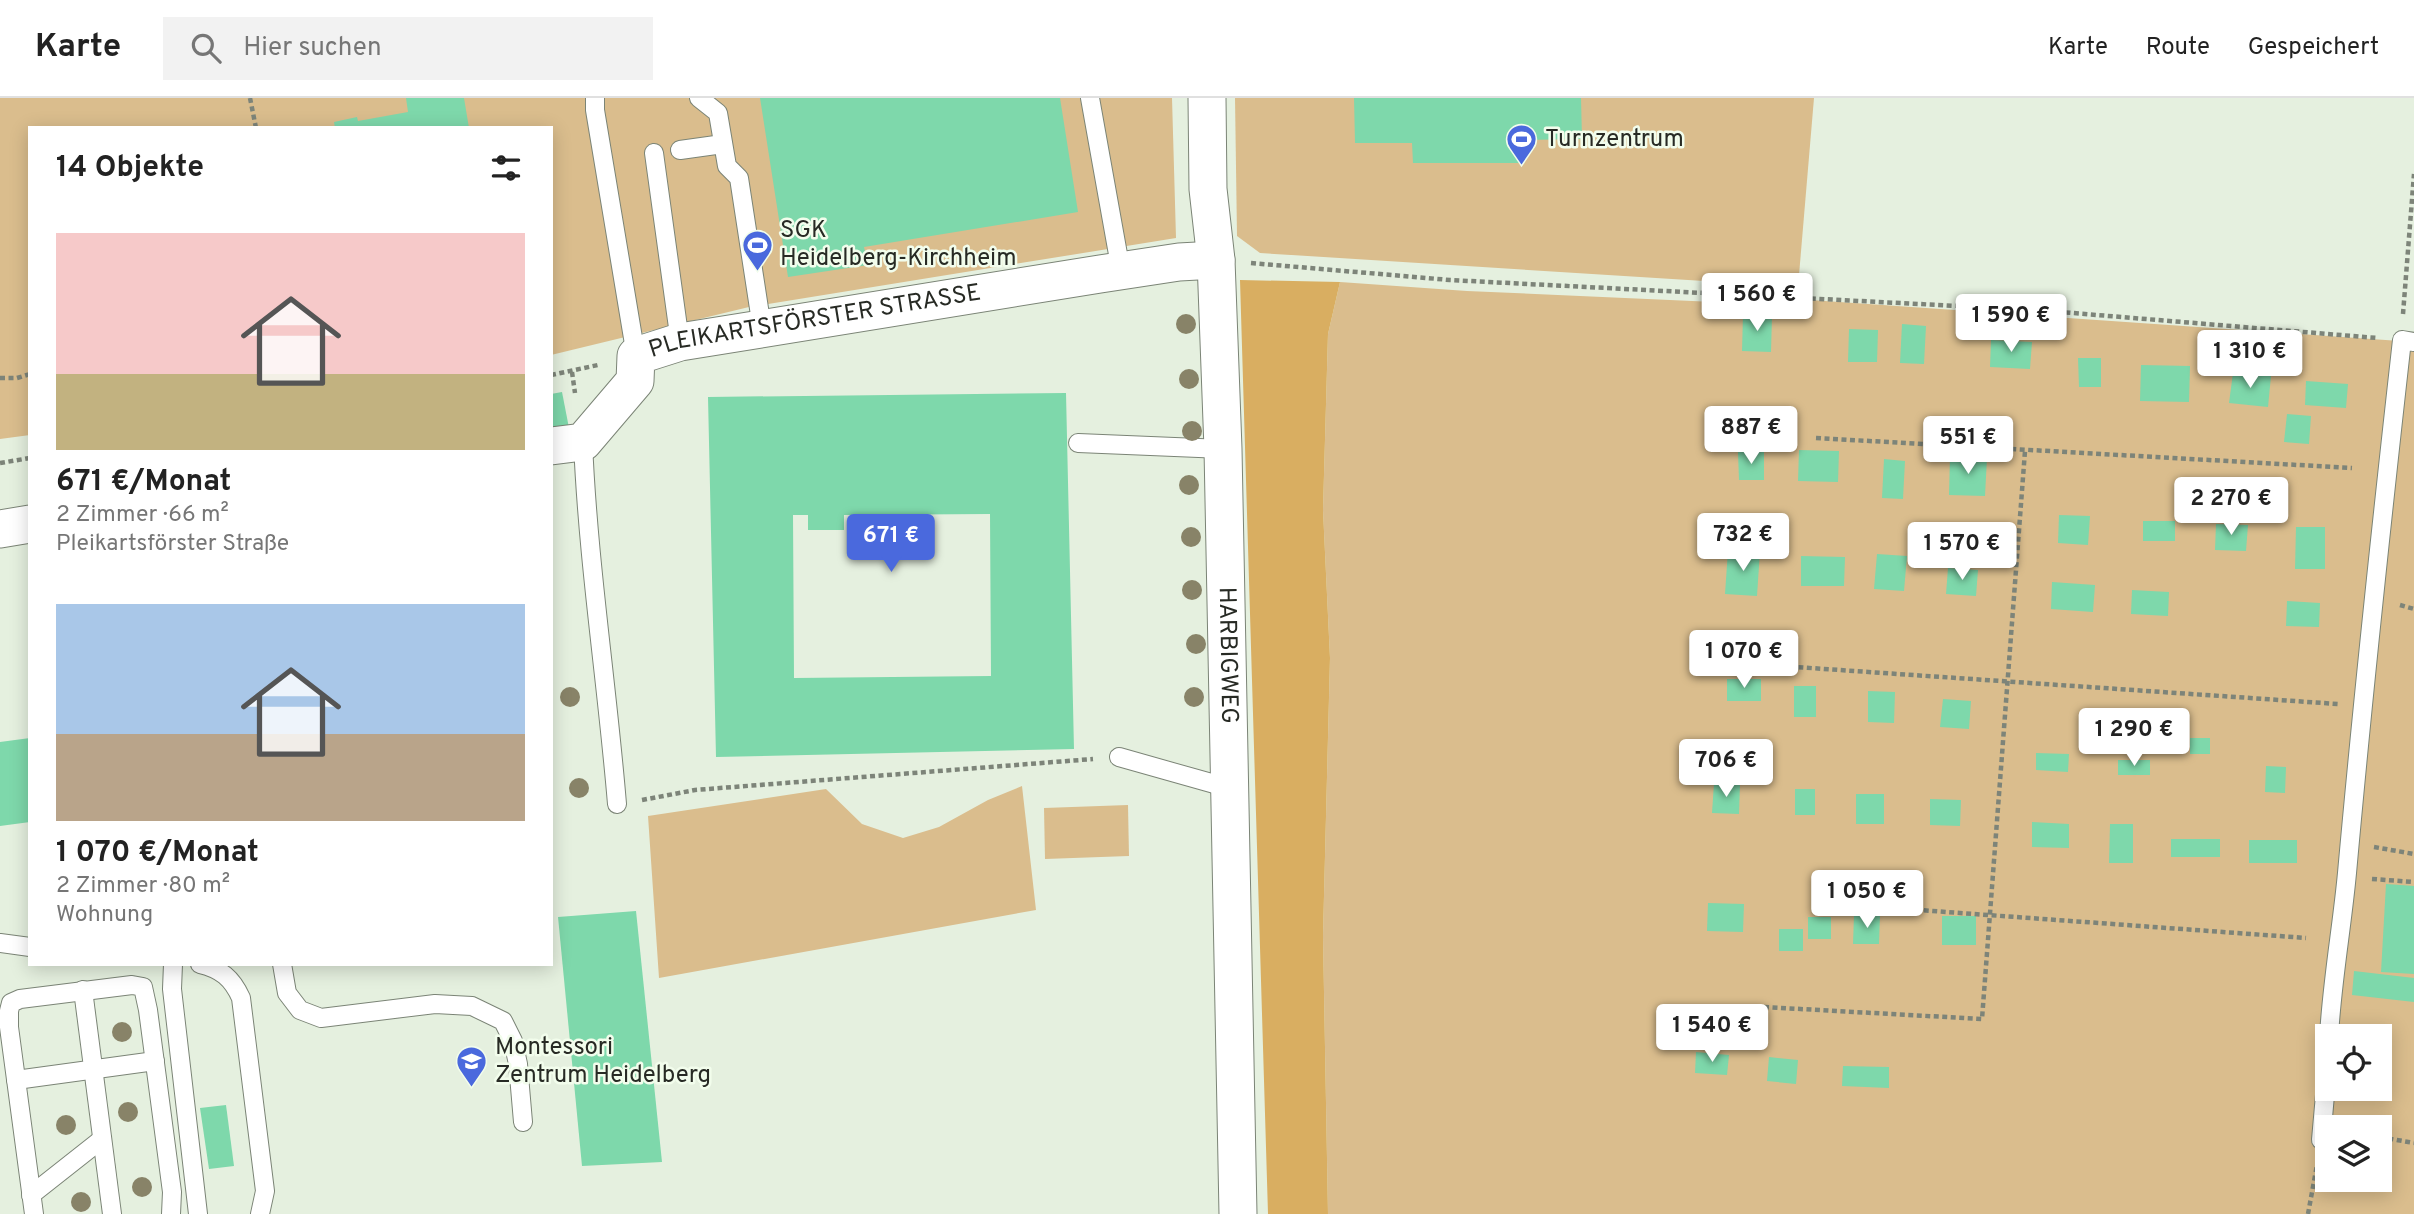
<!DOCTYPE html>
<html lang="de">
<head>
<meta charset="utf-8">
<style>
  :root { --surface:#fff; --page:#f2f2f2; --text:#222; --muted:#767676; --line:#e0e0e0; --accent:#4a69dd }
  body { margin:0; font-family:Overpass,sans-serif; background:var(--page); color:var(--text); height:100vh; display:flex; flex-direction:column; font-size:26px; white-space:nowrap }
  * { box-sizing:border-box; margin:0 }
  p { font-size:23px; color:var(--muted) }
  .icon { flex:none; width:38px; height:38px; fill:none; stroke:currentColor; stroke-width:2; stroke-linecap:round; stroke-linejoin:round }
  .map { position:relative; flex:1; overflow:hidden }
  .panel { position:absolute; left:28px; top:28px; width:525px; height:840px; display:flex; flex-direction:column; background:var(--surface); border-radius:0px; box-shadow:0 4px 18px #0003 }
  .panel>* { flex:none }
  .buttons { position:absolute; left:2315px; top:926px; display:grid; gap:14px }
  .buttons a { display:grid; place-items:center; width:77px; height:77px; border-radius:0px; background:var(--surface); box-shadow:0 4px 18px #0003; font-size:35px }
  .price { position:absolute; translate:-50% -60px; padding:0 16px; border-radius:7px; background:#fff; color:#222; font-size:23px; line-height:46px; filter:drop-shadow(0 2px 4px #0008) }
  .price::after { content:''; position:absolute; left:50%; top:42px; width:21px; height:16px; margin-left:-10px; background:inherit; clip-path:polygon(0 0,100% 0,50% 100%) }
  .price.on { background:var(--accent); color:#fff }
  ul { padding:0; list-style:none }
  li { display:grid; align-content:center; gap:14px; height:371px; padding:0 28px }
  li span { display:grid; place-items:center; height:217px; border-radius:0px; color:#555 }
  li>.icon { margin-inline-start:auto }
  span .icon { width:126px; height:126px; fill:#fffc; stroke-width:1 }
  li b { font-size:30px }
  h2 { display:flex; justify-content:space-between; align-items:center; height:84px; padding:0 28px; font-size:30px }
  header { display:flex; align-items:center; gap:42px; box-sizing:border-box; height:98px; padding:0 35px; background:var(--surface); border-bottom:2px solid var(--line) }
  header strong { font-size:33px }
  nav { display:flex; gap:38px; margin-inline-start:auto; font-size:24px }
  .search { width:490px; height:63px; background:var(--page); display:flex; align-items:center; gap:18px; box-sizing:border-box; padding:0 24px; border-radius:0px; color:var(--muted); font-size:26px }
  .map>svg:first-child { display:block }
  .green { fill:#dabd8d; fill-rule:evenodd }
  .forest { fill:#d9ae61 }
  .building { fill:#7ed8ab; fill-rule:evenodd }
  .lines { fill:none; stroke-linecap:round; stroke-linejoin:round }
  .lane-casing { stroke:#7b8476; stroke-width:20 }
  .street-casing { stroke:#7b8476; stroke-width:39 }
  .path { stroke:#7d8479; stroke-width:4.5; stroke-dasharray:5 3.5; stroke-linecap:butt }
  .lane { stroke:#fff; stroke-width:18 }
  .street { stroke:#fff; stroke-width:37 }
  .tree { fill:#888368 }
  .labels { text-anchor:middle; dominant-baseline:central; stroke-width:5; stroke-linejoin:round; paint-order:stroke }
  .poi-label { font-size:24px; fill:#272a24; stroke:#f2fdec; text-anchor:start }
  .street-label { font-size:24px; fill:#272a24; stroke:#f2fdec }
</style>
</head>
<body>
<header>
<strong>Karte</strong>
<div class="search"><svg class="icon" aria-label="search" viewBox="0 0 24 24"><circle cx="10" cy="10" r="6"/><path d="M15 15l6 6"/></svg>Hier suchen</div>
<nav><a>Karte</a><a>Route</a><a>Gespeichert</a></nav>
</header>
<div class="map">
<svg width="2414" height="1116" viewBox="0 0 2414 1116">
  <rect width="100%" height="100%" fill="#e5f0df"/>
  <g class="green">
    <path d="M0,0H1172L1176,140L749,209L551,257V30H30V337L0,341Z"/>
    <path d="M1235,0H1814L1798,189L1260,155L1237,138Z"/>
    <path d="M1340,184L1467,193L1737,205L1738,197L2414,244V1116H1328L1323,838L1330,560L1323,412L1328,236ZM2328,938H2380V990H2328ZM2328,1029H2380V1082H2328Z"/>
    <path d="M1022,688L1036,812L659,880L648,718L826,691L862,726L903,740L939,729L988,702Z"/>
    <path d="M1128,707L1129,758L1045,761L1044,710Z"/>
  </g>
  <path class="forest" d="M1240,182L1340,184L1328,236L1323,412L1330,560L1323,838L1328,1116H1268Z"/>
  <g class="building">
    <path d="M406,0H464L469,30H335L334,24L357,19L358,23L408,14Z"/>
    <path d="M760,0H1060L1078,114L864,149L868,167L788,179Z"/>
    <path d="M1354,0H1581L1582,41L1524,42L1525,65H1413L1412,45H1355Z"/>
    <path d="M1743,217L1772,218L1771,254L1742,253Z"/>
    <path d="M1902,226L1926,228L1924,266L1900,265Z"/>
    <path d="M1849,231L1878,232L1877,264H1848Z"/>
    <path d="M1991,242L2032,244L2030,271L1990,269Z"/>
    <path d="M2078,260H2101V289H2079Z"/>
    <path d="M2141,267L2190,268L2189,304L2140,303Z"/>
    <path d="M2233,275L2271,278L2268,309L2229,305Z"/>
    <path d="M2306,283L2348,286L2346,310L2305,307Z"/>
    <path d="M562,294L569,330L551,331V296Z"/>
    <path d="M1066,295L1074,651L716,659L708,299ZM990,416L991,578L794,580L793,417H808V432H844V417Z"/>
    <path d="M2287,316L2311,318L2309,346L2284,344Z"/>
    <path d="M1799,352L1839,353L1838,384L1798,383Z"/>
    <path d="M1738,354H1764V382H1739Z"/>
    <path d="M1950,358L1987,360L1985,398L1949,397Z"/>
    <path d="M1884,361L1905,363L1903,401L1882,400Z"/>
    <path d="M2059,417L2090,418L2088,447L2058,445Z"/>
    <rect x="2143" y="423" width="32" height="20"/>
    <path d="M2216,426L2248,427L2246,453L2215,452Z"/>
    <path d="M2296,429H2325V471H2295Z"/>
    <path d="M1728,452L1760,453L1757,498L1725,496Z"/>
    <path d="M1877,456L1907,458L1904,493L1874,491Z"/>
    <path d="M1801,458L1845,459L1844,488H1801Z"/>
    <path d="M1948,470L1978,472L1976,498L1946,496Z"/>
    <path d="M2052,484L2095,487L2093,514L2051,511Z"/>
    <path d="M2132,492L2169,494L2168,518L2131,516Z"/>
    <path d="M2287,503L2320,505L2319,529L2286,528Z"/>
    <rect x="1727" y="581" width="34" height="22"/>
    <rect x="1794" y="588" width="22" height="31"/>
    <path d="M1868,593L1895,594L1894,625L1868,624Z"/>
    <path d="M1943,601L1971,603L1969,631L1940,629Z"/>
    <path d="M30,640V724L0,728V644Z"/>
    <rect x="2190" y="640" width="20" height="16"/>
    <path d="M2036,655L2069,656L2068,674L2036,672Z"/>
    <rect x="2118" y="662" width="32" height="15"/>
    <path d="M2266,668L2286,669L2285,695L2265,694Z"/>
    <path d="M1714,685L1740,686L1739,716L1712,715Z"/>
    <rect x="1795" y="691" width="20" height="26"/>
    <rect x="1856" y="696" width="28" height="30"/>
    <path d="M1930,701L1961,702L1960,728L1930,727Z"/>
    <path d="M2032,724L2069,726V750L2032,749Z"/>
    <path d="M2110,726H2133V765H2109Z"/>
    <rect x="2171" y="741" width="49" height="18"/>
    <rect x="2249" y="742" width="48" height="23"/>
    <path d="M2386,786L2414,788V876L2381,874Z"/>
    <path d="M1708,805L1744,806L1743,834L1707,833Z"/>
    <path d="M636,813L662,1064L582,1068L558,819Z"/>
    <path d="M1854,817H1880L1879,846H1853Z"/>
    <rect x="1942" y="818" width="34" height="29"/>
    <rect x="1808" y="819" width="23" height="22"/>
    <rect x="1779" y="831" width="24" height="22"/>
    <path d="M2354,873L2414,880V904L2352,897Z"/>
    <path d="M1696,954L1729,957L1727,977L1695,975Z"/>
    <path d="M1769,959L1798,962L1796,986L1767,983Z"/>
    <path d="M1843,968L1889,969V990L1842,988Z"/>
    <path d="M226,1007L234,1068L209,1071L200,1010Z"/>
  </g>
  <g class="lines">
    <defs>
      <g id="lane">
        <path d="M595,0V12L636,258"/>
        <path d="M699,0L718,15L727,68L739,80L762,230"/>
        <path d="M1090,0L1121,173"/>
        <path d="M680,52L723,46"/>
        <path d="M654,55L680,244"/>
        <path d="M583,344C588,465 607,585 617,706"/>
        <path d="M1078,345L1223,351"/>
        <path d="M1119,659L1229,690"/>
        <path d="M0,845L30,849"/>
        <path d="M173,866L172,891L198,1116"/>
        <path d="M200,866C221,871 232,880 241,900L265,1093L260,1116"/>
        <path d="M282,866L287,895L300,912L321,920L435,906L472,908L503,923L513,943L518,966L523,1024"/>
        <path d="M83,892L112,1116"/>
        <path d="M2329,938C2332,883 2342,829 2347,775C2363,597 2382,420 2402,242L2414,244"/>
        <path d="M16,982L155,963"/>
        <path d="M2321,1042L2328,963"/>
        <path d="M31,1097L102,1041"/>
        <path d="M34,1116L9,929V913L11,905L20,901L132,887L143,889L148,912L172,1094L171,1116"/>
      </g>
      <g id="street">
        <path id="s1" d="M1207,0L1208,91L1216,162L1223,351L1238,1116"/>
        <path id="s2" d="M551,348L583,344L635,283L636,258L680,244L1100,176L1179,164L1216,162"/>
        <path d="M0,431L30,426"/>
      </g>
    </defs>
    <use href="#lane" class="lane-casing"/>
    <use href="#street" class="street-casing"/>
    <g class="path">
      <path d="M250,0L256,30"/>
      <path d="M1251,165L1450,182L2036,212L2377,240"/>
      <path d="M2403,216L2414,76"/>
      <path d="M572,274L575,295"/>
      <path d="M551,277L598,267"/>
      <path d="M0,280H17L30,276"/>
      <path d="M1816,340L2352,370"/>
      <path d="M0,365L30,360"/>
      <path d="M2400,507L2414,511"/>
      <path d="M1722,564L2338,606"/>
      <path d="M642,702L695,692L1093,661"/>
      <path d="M2374,749L2414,756"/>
      <path d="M2372,781L2414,784"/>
      <path d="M1822,805L2306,840"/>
      <path d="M1764,909L1982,921L2025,353"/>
      <path d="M2380,1039L2414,1045"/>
      <path d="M2308,1116L2317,1067"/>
    </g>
    <use href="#lane" class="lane"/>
    <use href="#street" class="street"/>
  </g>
  <g class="tree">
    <circle cx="1186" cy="226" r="10"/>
    <circle cx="1189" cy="281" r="10"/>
    <circle cx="1192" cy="333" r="10"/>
    <circle cx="1189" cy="387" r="10"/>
    <circle cx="1191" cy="439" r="10"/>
    <circle cx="1192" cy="492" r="10"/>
    <circle cx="1196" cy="546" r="10"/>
    <circle cx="570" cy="599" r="10"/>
    <circle cx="1194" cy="599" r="10"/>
    <circle cx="579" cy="690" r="10"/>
    <circle cx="122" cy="934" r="10"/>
    <circle cx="128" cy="1014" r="10"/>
    <circle cx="66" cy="1027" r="10"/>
    <circle cx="142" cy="1089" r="10"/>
    <circle cx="81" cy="1104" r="10"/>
  </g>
  <defs>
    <symbol id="stadium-pin" viewBox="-11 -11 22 30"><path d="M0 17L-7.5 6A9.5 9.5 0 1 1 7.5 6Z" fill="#4a69dd" stroke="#f2fdec"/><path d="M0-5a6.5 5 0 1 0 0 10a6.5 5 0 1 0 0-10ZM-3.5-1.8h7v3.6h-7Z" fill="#fff"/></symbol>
    <symbol id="school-pin" viewBox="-11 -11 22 30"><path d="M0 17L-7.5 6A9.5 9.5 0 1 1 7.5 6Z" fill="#4a69dd" stroke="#f2fdec"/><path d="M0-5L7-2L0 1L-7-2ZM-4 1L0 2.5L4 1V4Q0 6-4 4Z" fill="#fff"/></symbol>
  </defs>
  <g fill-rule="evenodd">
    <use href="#stadium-pin" x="1504" y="24" width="35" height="47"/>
    <use href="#stadium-pin" x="740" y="130" width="35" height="47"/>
    <use href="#school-pin" x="454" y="946" width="35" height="47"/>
  </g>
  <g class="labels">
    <g class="poi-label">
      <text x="1545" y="42">Turnzentrum</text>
      <text x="780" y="133">SGK<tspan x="780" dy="28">Heidelberg-Kirchheim</tspan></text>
      <text x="495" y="950">Montessori<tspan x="495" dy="28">Zentrum Heidelberg</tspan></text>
    </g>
    <g class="street-label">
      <text stroke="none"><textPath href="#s2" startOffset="320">PLEIKARTSFÖRSTER STRASSE</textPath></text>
      <text stroke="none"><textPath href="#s1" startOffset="558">HARBIGWEG</textPath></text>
    </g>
  </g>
</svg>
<div class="buttons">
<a><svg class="icon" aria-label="locate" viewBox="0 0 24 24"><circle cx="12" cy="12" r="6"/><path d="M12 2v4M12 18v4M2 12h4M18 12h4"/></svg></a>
<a><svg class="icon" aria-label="layers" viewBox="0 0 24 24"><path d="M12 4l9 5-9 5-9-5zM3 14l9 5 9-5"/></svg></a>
</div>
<b class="price" style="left:1757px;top:235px">1 560 €</b>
<b class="price" style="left:2011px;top:256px">1 590 €</b>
<b class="price" style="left:2250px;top:292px">1 310 €</b>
<b class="price" style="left:1751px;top:368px">887 €</b>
<b class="price" style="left:1968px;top:378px">551 €</b>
<b class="price" style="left:2231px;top:439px">2 270 €</b>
<b class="price" style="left:1743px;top:475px">732 €</b>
<b class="price on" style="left:891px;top:476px">671 €</b>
<b class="price" style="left:1962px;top:484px">1 570 €</b>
<b class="price" style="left:1744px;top:592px">1 070 €</b>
<b class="price" style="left:2134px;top:670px">1 290 €</b>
<b class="price" style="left:1726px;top:701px">706 €</b>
<b class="price" style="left:1867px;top:832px">1 050 €</b>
<b class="price" style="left:1712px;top:966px">1 540 €</b>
<section class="panel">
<h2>14 Objekte<svg class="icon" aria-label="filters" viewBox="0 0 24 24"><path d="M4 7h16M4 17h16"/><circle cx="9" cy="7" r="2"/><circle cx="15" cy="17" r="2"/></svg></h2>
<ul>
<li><span style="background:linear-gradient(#f6c9c9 65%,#c2b280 0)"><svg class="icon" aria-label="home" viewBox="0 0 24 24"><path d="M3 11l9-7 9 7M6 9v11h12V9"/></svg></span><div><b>671 €/Monat</b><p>2 Zimmer · 66 m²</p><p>Pleikartsförster Straße</p></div></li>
<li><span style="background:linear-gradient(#a9c7e8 60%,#b9a48a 0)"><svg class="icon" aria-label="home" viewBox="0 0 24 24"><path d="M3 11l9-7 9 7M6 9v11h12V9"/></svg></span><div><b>1 070 €/Monat</b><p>2 Zimmer · 80 m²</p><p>Wohnung</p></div></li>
</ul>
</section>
</div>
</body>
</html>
